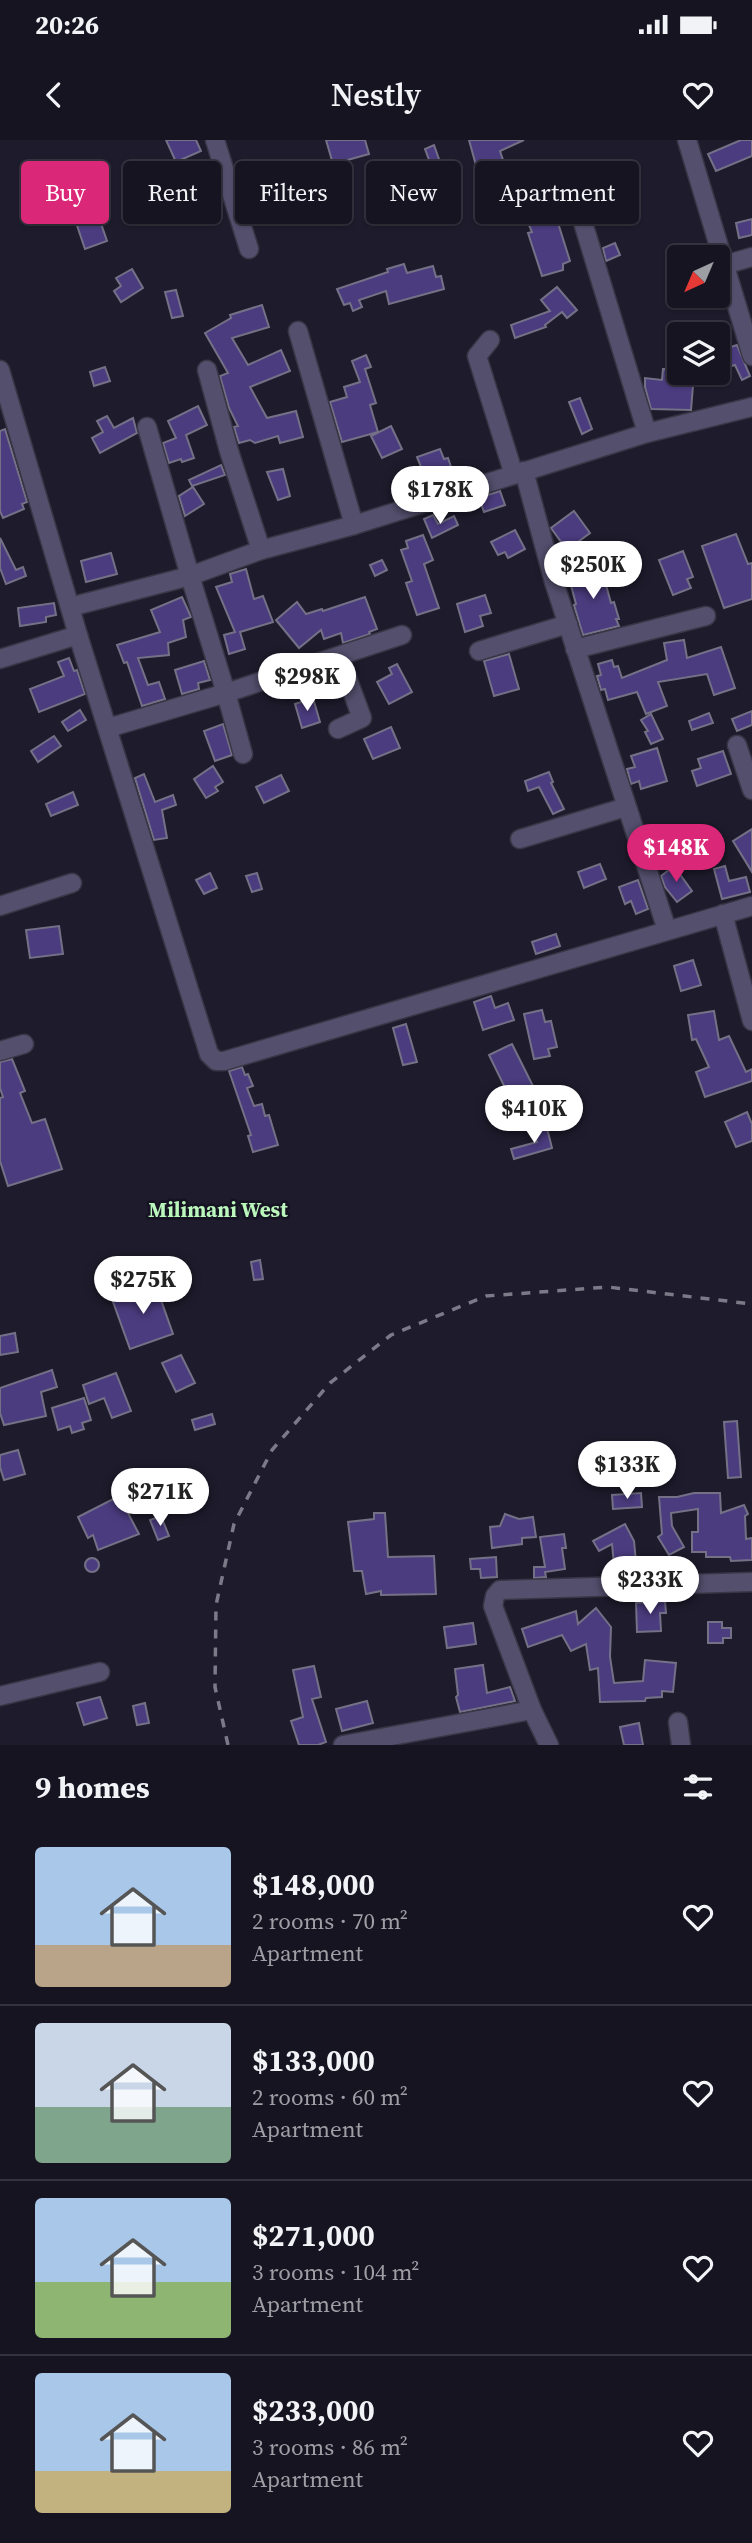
<!DOCTYPE html>
<html lang="en">
<head>
<meta charset="utf-8">
<style>
  :root { --surface:#161421; --page:#1f1d2a; --text:#f1f3f6; --muted:#9e9ea5; --line:#35333f; --accent:#db2777 }
  body { margin:0; font-family:"Source Serif 4",serif; background:var(--page); color:var(--text); height:100vh; display:flex; flex-direction:column; font-size:26px; white-space:nowrap }
  * { box-sizing:border-box; margin:0 }
  p { font-size:23px; color:var(--muted) }
  .icon { flex:none; width:38px; height:38px; fill:none; stroke:currentColor; stroke-width:2; stroke-linecap:round; stroke-linejoin:round }
  .map { position:relative; height:1605px; overflow:hidden }
  .details { display:flex; flex-direction:column; background:var(--surface); flex:1 }
  .details>* { flex:none }
  .guide { position:absolute; left:21px; top:21px; width:710px; height:63px; display:flex; gap:14px }
  .needle { width:46px; rotate:224deg }
  .controls { position:absolute; left:667px; top:105px; display:grid; gap:14px }
  .controls a { display:grid; place-items:center; width:63px; height:63px; border-radius:7px; background:var(--surface); box-shadow:0 2px 5px #0004,0 0 0 2px var(--line); font-size:35px }
  .price { position:absolute; translate:-50% -60px; padding:0 16px; border-radius:24px; background:#fff; color:#222; font-size:23px; line-height:46px; filter:drop-shadow(0 2px 4px #0008) }
  .price::after { content:''; position:absolute; left:50%; top:42px; width:21px; height:16px; margin-left:-10px; background:inherit; clip-path:polygon(0 0,100% 0,50% 100%) }
  .price.selected { background:var(--accent); color:#fff }
  ul { padding:0; list-style:none }
  li { display:flex; align-items:center; gap:21px; height:175px; padding:0 35px }
  li+li { border-top:2px solid var(--line) }
  li span { display:grid; place-items:center; flex:none; width:196px; height:140px; border-radius:7px; color:#555 }
  li>.icon { margin-inline-start:auto }
  span .icon { width:84px; height:84px; fill:#fffc; stroke-width:1 }
  li b { font-size:30px }
  h2 { display:flex; justify-content:space-between; align-items:center; height:84px; padding:0 35px; font-size:30px }
  .chip { padding:0 24px; border-radius:7px; background:var(--surface); box-shadow:0 2px 5px #0004,0 0 0 2px var(--line); font-size:24px; line-height:63px }
  .chip.selected { background:var(--accent); color:#fff }
  .status { display:flex; justify-content:space-between; align-items:center; height:49px; padding:0 35px; background:var(--surface); direction:ltr }
  .status svg { height:19px; fill:currentColor }
  header { display:flex; justify-content:space-between; align-items:center; height:91px; padding:0 35px; background:var(--surface); font-size:32px; font-weight:600 }
  .map>svg:first-child { display:block }
  .building { fill:#4b3c7f; stroke:#747187; stroke-width:2 }
  .lines { fill:none; stroke-linecap:round; stroke-linejoin:round }
  .minor-casing { stroke:#393646; stroke-width:21 }
  .minor { stroke:#534f6d; stroke-width:18 }
  .rail { stroke:#7c7a88; stroke-width:3.5; stroke-dasharray:9 9; stroke-linecap:butt }
  .labels { text-anchor:middle; dominant-baseline:central; stroke-width:5; stroke-linejoin:round; paint-order:stroke }
  .quarter-label { font-size:21px; font-weight:bold; fill:#bbf7bc; stroke:#151222 }
</style>
</head>
<body>
<div class="status"><b>20:26</b><svg viewBox="0 0 49 12"><path d="M0 12V9h3v3zM5 12V6h3v6zM10 12V3h3v9zM15 12V0h3v12zM26 1h20v11H26zM47 4h2v5h-2z"/></svg></div>
<header><svg class="icon" aria-label="back" viewBox="0 0 24 24"><path d="M15 5l-7 7 7 7"/></svg>Nestly<svg class="icon" aria-label="heart" viewBox="0 0 24 24"><path d="M12 20l-8-8c-3-5 5-10 8-4 3-6 11-1 8 4z"/></svg></header>
<div class="map">
<svg width="752" height="1605" viewBox="0 0 752 1605">
  <rect width="100%" height="100%" fill="#1e1b2c"/>
  <g class="building">
    <path d="M166,0H196L201,11L176,22Z"/>
    <path d="M326,0H365L369,14L333,24Z"/>
    <path d="M469,0H524L500,11L504,23L477,29Z"/>
    <path d="M741,0H752V16L716,31L708,14Z"/>
    <path d="M434,5L440,22L431,25L425,9Z"/>
    <path d="M557,26L561,34L544,42L556,84L558,83L570,121L563,124V130L542,136L528,93L532,92L529,85L534,83L520,36Z"/>
    <path d="M84,34L107,101L85,109L70,65L58,69L50,46Z"/>
    <path d="M752,79V95L739,98L736,83Z"/>
    <path d="M615,103L620,115L606,121L603,108Z"/>
    <path d="M404,124L407,133L433,126L436,137L441,136L444,149L389,164L386,151L359,160L362,167L353,171L350,163L344,165L337,149L388,132L387,129Z"/>
    <path d="M132,129L143,148L121,162L114,151L121,146L116,138Z"/>
    <path d="M557,147L577,170L567,178L562,172L545,185L546,187L515,198L511,185L550,171L541,160Z"/>
    <path d="M176,150L183,176L172,178L165,152Z"/>
    <path d="M262,165L269,187L232,198L248,225L281,210L290,231L250,247L267,278L296,271L303,297L280,303L278,296L255,303L250,300L239,303L234,287L238,286L229,268L220,236L228,233L205,193L231,178L230,175Z"/>
    <path d="M737,205L750,236L742,240L735,225L718,230V211Z"/>
    <path d="M366,215L371,227L365,229L376,263L370,265L378,292L342,302L330,262L347,257L344,247L360,242L352,221Z"/>
    <path d="M105,227L110,241L94,246L90,232Z"/>
    <path d="M663,229L679,230V233H694L691,270L651,269L645,247V238L662,240Z"/>
    <path d="M580,258L592,289L582,294L569,262Z"/>
    <path d="M198,266L207,285L186,295L194,318L182,322L181,319L169,323L163,303L176,298L168,281Z"/>
    <path d="M107,276L114,288L133,278L137,293L100,313L92,298L103,292L97,281Z"/>
    <path d="M391,286L402,309L382,318L371,296Z"/>
    <path d="M5,289L27,362L22,364L24,369L3,378L0,371V291Z"/>
    <path d="M440,309L444,319L448,318L452,330L444,334L447,344L430,349L417,317Z"/>
    <path d="M221,325L225,335L192,346L189,340Z"/>
    <path d="M283,329L290,356L278,360L267,332Z"/>
    <path d="M193,347L204,364L185,376L179,356Z"/>
    <path d="M500,351L505,365L484,372L479,358Z"/>
    <path d="M574,371L590,393L567,410L551,388Z"/>
    <path d="M433,375L438,384L454,376L458,385L432,398L424,379Z"/>
    <path d="M515,390L525,409L508,418L505,412L498,415L491,402Z"/>
    <path d="M736,394L748,424L752,423V459L724,468L702,406Z"/>
    <path d="M423,395L433,420L424,424L439,468L417,475L406,443L412,441L401,410L408,408L406,401Z"/>
    <path d="M0,398L16,430L23,427L26,436L6,444L0,428Z"/>
    <path d="M683,411L693,437L687,439L691,448L673,455L659,420Z"/>
    <path d="M111,413L117,434L86,442L81,421Z"/>
    <path d="M382,420L387,430L375,436L370,425Z"/>
    <path d="M592,424L593,429L601,427L611,463L614,462L619,479H616L619,486L583,495L574,465L576,464L569,438L577,436L575,428Z"/>
    <path d="M246,429L254,459L263,456L273,482L240,492L245,509L229,514L224,495L235,492L216,447L232,442L230,434Z"/>
    <path d="M485,455L491,473L480,476L483,486L465,492L457,464Z"/>
    <path d="M182,457L191,477L183,480L186,497L168,503L169,515L138,518L148,545L159,542L165,559L142,566L127,522L124,523L117,505L160,492L151,470Z"/>
    <path d="M365,457L377,489L369,492L370,494L343,503L341,493L324,499L321,490L299,508L276,480L297,462L306,474L322,469L323,471Z"/>
    <path d="M54,463L56,475L46,477V482L20,486L18,468Z"/>
    <path d="M684,500L687,518L721,507L735,548L714,555L707,534L658,542L667,566L646,574L637,552L608,560L605,549L601,550L597,536L601,535L598,524L612,520L614,527L618,526L622,538L667,520L664,503Z"/>
    <path d="M509,514L519,549L494,556L484,521Z"/>
    <path d="M69,518L74,531L77,530L85,554L39,572L30,549L64,536L58,522Z"/>
    <path d="M204,521L210,540L198,543L199,549L182,554L175,530Z"/>
    <path d="M397,524L412,552L389,564L377,542L392,534L389,528Z"/>
    <path d="M313,558L320,582L302,588L295,564Z"/>
    <path d="M80,570L86,580L68,591L62,582Z"/>
    <path d="M752,571V585L737,591L732,579Z"/>
    <path d="M709,573L713,583L692,590L689,581Z"/>
    <path d="M651,574L663,599L651,604L645,592L648,591L641,580Z"/>
    <path d="M223,584L232,615L215,621L204,591Z"/>
    <path d="M391,587L400,608L373,619L364,599Z"/>
    <path d="M54,596L61,606L38,622L31,611Z"/>
    <path d="M657,608L667,641L641,649L639,641L631,644L627,629L635,627L631,616Z"/>
    <path d="M723,611L731,634L697,646L692,631L701,628L698,619Z"/>
    <path d="M213,626L223,642L215,647L218,651L206,658L194,639Z"/>
    <path d="M549,632L553,642L551,643L564,669L553,674L539,647L528,651L525,641Z"/>
    <path d="M144,634L155,662L173,655L176,665L162,670L167,698L154,700L135,638Z"/>
    <path d="M281,635L289,651L264,663L256,647Z"/>
    <path d="M73,652L78,665L51,676L46,664Z"/>
    <path d="M752,689V732L733,701Z"/>
    <path d="M600,724L606,739L584,748L578,732Z"/>
    <path d="M674,726L692,751L677,762L665,747L661,736Z"/>
    <path d="M725,726L729,741L746,737L750,752L722,759L714,729Z"/>
    <path d="M210,733L217,748L204,754L196,740Z"/>
    <path d="M257,733L262,749L252,752L246,736Z"/>
    <path d="M638,740L648,769L636,774L631,761L625,764L619,747Z"/>
    <path d="M59,786L63,814L30,818L26,790Z"/>
    <path d="M556,794L560,806L536,814L532,802Z"/>
    <path d="M693,820L701,845L681,851L674,826Z"/>
    <path d="M491,856L495,868L508,863L514,880L483,890L474,862Z"/>
    <path d="M542,870L545,882L551,881L557,907L548,909L550,916L534,919L524,874Z"/>
    <path d="M714,871L719,900L729,896L746,932L752,929V941L705,957L696,932L709,927L696,899L692,900L688,875Z"/>
    <path d="M406,884L417,922L403,925L393,888Z"/>
    <path d="M512,904L534,948L511,960L489,915Z"/>
    <path d="M12,919L25,951L20,953L32,983L45,979L62,1029L8,1046L0,1021V958L3,957L0,948V922Z"/>
    <path d="M242,927L245,935L248,934L253,946L247,948L254,966L262,964L265,976L269,975L278,1005L253,1012L248,996L251,995L229,931Z"/>
    <path d="M558,948L559,957L544,963L542,951Z"/>
    <path d="M747,972L752,984V1001L736,1007L725,982Z"/>
    <path d="M547,988L552,1008L514,1019L511,1009L537,1002L534,991Z"/>
    <path d="M260,1120L263,1139L254,1140L251,1122Z"/>
    <path d="M155,1143L173,1194L130,1209L112,1159Z"/>
    <path d="M15,1193L18,1212L0,1215V1196Z"/>
    <path d="M181,1215L195,1243L176,1252L162,1223Z"/>
    <path d="M52,1230L57,1247L41,1252L46,1276L4,1285L0,1273V1248Z"/>
    <path d="M116,1233L131,1271L112,1278L104,1258L89,1264L83,1245Z"/>
    <path d="M84,1258L91,1280L82,1283L84,1289L72,1293L70,1286L58,1290L52,1268Z"/>
    <path d="M212,1274L215,1284L195,1290L192,1280Z"/>
    <path d="M737,1281L741,1337L728,1338L724,1282Z"/>
    <path d="M18,1310L25,1334L4,1340L0,1327V1315Z"/>
    <path d="M641,1353L642,1367L613,1369L612,1355Z"/>
    <path d="M694,1353H720L721,1373L744,1365L748,1374L745,1376L746,1399L752,1398V1420L731,1421L730,1417H706V1412H692V1392H698V1369L671,1373L672,1386L684,1407L669,1415L658,1397L662,1394L659,1357H677Z"/>
    <path d="M119,1356L139,1394L98,1410L93,1395L88,1398L78,1377Z"/>
    <path d="M374,1373H385L388,1417L434,1416L436,1454L381,1455V1451L366,1454L362,1431H354L348,1382L374,1379Z"/>
    <path d="M505,1374L519,1379L533,1377L536,1397L522,1398V1404L492,1408L490,1387L500,1386Z"/>
    <path d="M161,1376L169,1396L158,1400L150,1380Z"/>
    <path d="M625,1384L634,1401L637,1432L615,1435L612,1404L599,1411L593,1401Z"/>
    <path d="M564,1394L566,1408H562L565,1429L545,1432L546,1437L534,1438V1427H545L540,1397Z"/>
    <path d="M496,1417L497,1437L481,1438L480,1429H471L470,1419Z"/>
    <circle cx="92" cy="1425" r="7"/>
    <path d="M665,1461L666,1473H660L661,1491L637,1492L636,1463Z"/>
    <path d="M596,1468L611,1487L610,1517L614,1543L643,1541L645,1520L676,1523L673,1552L662,1551V1557L646,1558L645,1561L600,1562L598,1528L590,1530L586,1504L571,1511L562,1495L528,1507L522,1489L576,1471L578,1484Z"/>
    <path d="M708,1482H722V1488H731V1498H723V1503H708Z"/>
    <path d="M473,1483L476,1504L447,1508L444,1487Z"/>
    <path d="M483,1525L487,1553L510,1547L515,1561L460,1572L456,1557L458,1555L455,1529Z"/>
    <path d="M314,1526L321,1557L312,1559L326,1602L318,1605H299L291,1581L303,1577L293,1530Z"/>
    <path d="M100,1557L107,1578L84,1585L77,1563Z"/>
    <path d="M367,1561L373,1583L342,1591L336,1569Z"/>
    <path d="M145,1563L149,1583L137,1585L133,1566Z"/>
    <path d="M639,1583L643,1605H624L620,1587Z"/>
  </g>
  <g class="lines">
    <defs>
      <g id="minor">
        <path d="M215,0L249,109"/>
        <path d="M687,0L752,216"/>
        <path d="M581,76L647,293"/>
        <path d="M724,125L752,117"/>
        <path d="M298,191L354,385"/>
        <path d="M490,200L477,216L514,335"/>
        <path d="M0,230L78,495L209,914L216,921H224L752,766"/>
        <path d="M207,230L229,311L261,410L354,385L647,293L752,267"/>
        <path d="M524,331L554,442L667,790"/>
        <path d="M70,467L190,436L147,287"/>
        <path d="M575,509L706,476"/>
        <path d="M479,511L568,484"/>
        <path d="M0,519L78,495"/>
        <path d="M108,588L226,553L190,436L261,410"/>
        <path d="M338,589L362,578L339,516"/>
        <path d="M737,605L752,650"/>
        <path d="M243,614L226,553L402,495"/>
        <path d="M520,699L626,667"/>
        <path d="M0,766L72,743"/>
        <path d="M723,774L752,881"/>
        <path d="M0,911L24,904"/>
        <path d="M0,1556L100,1532"/>
        <path d="M678,1582L681,1605"/>
        <path d="M343,1605L532,1570"/>
        <path d="M549,1605L532,1570L493,1466L495,1456L500,1450L752,1442"/>
      </g>
    </defs>
    <use href="#minor" class="minor-casing"/>
    <use href="#minor" class="minor"/>
    <path class="rail" d="M228,1605L215,1547L216,1465L234,1384L272,1310L330,1243L391,1195L486,1156L608,1147L752,1164"/>
  </g>
  <g class="labels">
    <g class="quarter-label">
      <text x="218" y="1069">Milimani West</text>
    </g>
  </g>
</svg>
<div class="controls">
<a><svg class="needle" viewBox="-14 -14 28 28"><path d="M0-13l5 13h-10z" fill="#e53935"/><path d="M0 13l5-13h-10z" fill="#9e9ea5"/></svg></a>
<a><svg class="icon" aria-label="layers" viewBox="0 0 24 24"><path d="M12 4l9 5-9 5-9-5zM3 14l9 5 9-5"/></svg></a>
</div>
<b class="price" style="left:440px;top:386px">$178K</b>
<b class="price" style="left:593px;top:461px">$250K</b>
<b class="price" style="left:307px;top:573px">$298K</b>
<b class="price selected" style="left:676px;top:744px">$148K</b>
<b class="price" style="left:534px;top:1005px">$410K</b>
<b class="price" style="left:143px;top:1176px">$275K</b>
<b class="price" style="left:627px;top:1361px">$133K</b>
<b class="price" style="left:160px;top:1388px">$271K</b>
<b class="price" style="left:650px;top:1476px">$233K</b>
<div class="guide">
<a class="chip selected">Buy</a>
<a class="chip">Rent</a>
<a class="chip">Filters</a>
<a class="chip">New</a>
<a class="chip">Apartment</a>
</div>
</div>
<section class="details">
<h2>9 homes<svg class="icon" aria-label="filters" viewBox="0 0 24 24"><path d="M4 7h16M4 17h16"/><circle cx="9" cy="7" r="2"/><circle cx="15" cy="17" r="2"/></svg></h2>
<ul>
<li><span style="background:linear-gradient(#a9c7e8 70%,#b9a48a 0)"><svg class="icon" aria-label="home" viewBox="0 0 24 24"><path d="M3 11l9-7 9 7M6 9v11h12V9"/></svg></span><div><b>$148,000</b><p>2 rooms · 70 m²</p><p>Apartment</p></div><svg class="icon" aria-label="heart" viewBox="0 0 24 24"><path d="M12 20l-8-8c-3-5 5-10 8-4 3-6 11-1 8 4z"/></svg></li>
<li><span style="background:linear-gradient(#c9d6e8 60%,#7fa58c 0)"><svg class="icon" aria-label="home" viewBox="0 0 24 24"><path d="M3 11l9-7 9 7M6 9v11h12V9"/></svg></span><div><b>$133,000</b><p>2 rooms · 60 m²</p><p>Apartment</p></div><svg class="icon" aria-label="heart" viewBox="0 0 24 24"><path d="M12 20l-8-8c-3-5 5-10 8-4 3-6 11-1 8 4z"/></svg></li>
<li><span style="background:linear-gradient(#a9c7e8 60%,#8fb573 0)"><svg class="icon" aria-label="home" viewBox="0 0 24 24"><path d="M3 11l9-7 9 7M6 9v11h12V9"/></svg></span><div><b>$271,000</b><p>3 rooms · 104 m²</p><p>Apartment</p></div><svg class="icon" aria-label="heart" viewBox="0 0 24 24"><path d="M12 20l-8-8c-3-5 5-10 8-4 3-6 11-1 8 4z"/></svg></li>
<li><span style="background:linear-gradient(#a9c7e8 70%,#c2b280 0)"><svg class="icon" aria-label="home" viewBox="0 0 24 24"><path d="M3 11l9-7 9 7M6 9v11h12V9"/></svg></span><div><b>$233,000</b><p>3 rooms · 86 m²</p><p>Apartment</p></div><svg class="icon" aria-label="heart" viewBox="0 0 24 24"><path d="M12 20l-8-8c-3-5 5-10 8-4 3-6 11-1 8 4z"/></svg></li>
</ul>
</section>
</body>
</html>
